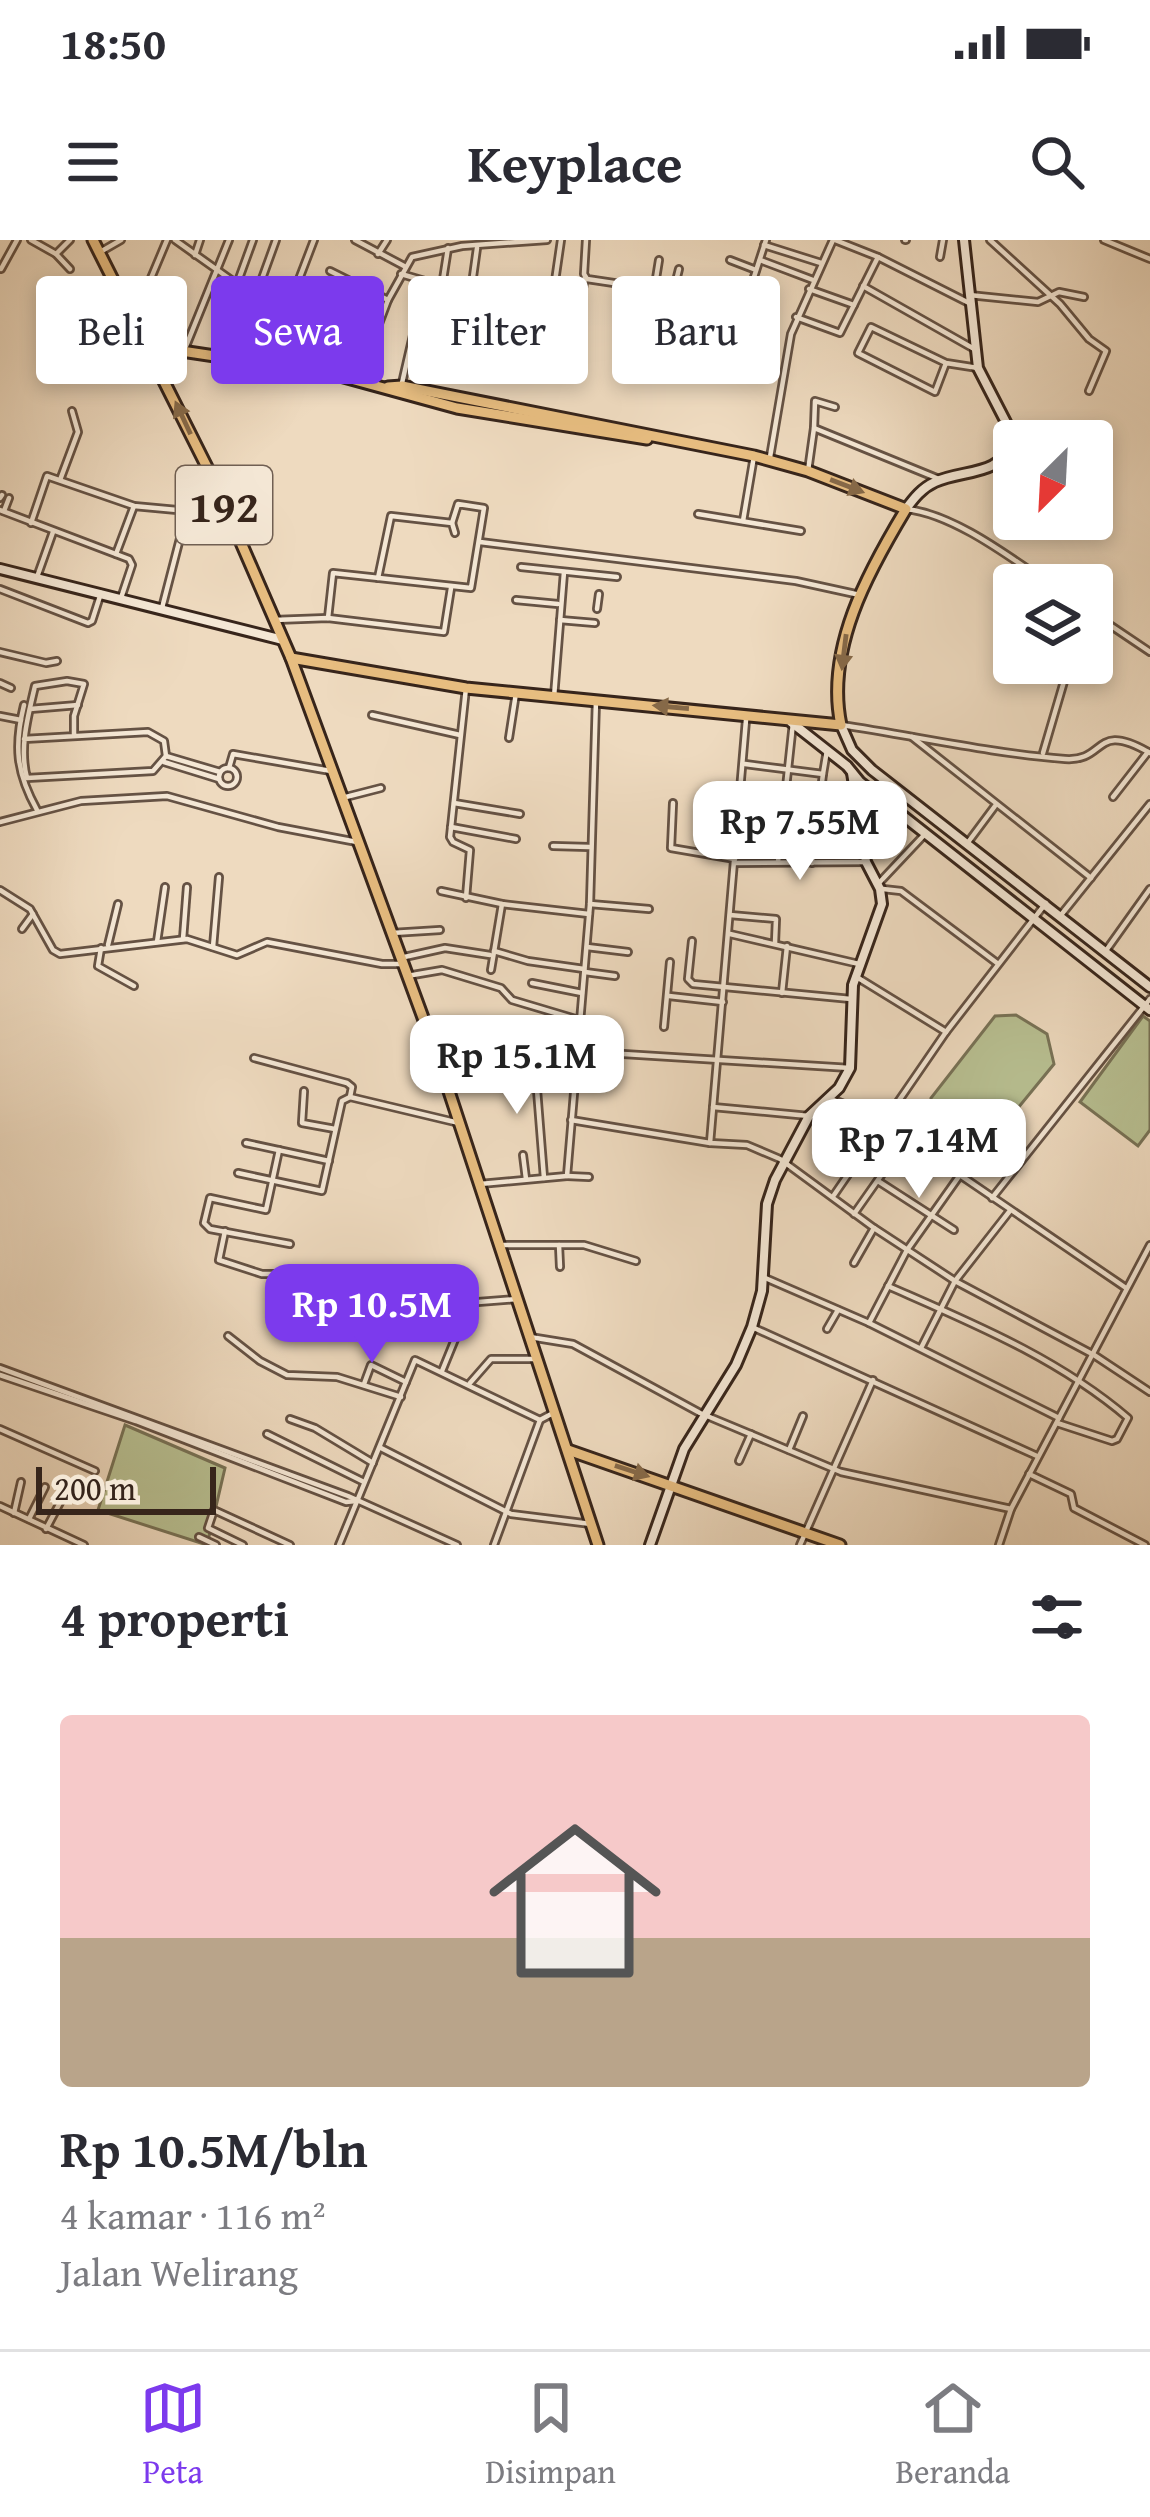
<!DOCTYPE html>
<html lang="id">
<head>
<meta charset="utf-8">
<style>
  :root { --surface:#fff; --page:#f2f2f3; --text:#2b2b33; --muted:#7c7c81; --line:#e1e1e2; --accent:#7c3aed }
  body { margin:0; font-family:"Gentium Book Plus",serif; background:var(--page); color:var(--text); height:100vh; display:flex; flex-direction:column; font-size:45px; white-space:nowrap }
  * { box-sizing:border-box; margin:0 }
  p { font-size:39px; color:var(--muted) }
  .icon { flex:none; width:66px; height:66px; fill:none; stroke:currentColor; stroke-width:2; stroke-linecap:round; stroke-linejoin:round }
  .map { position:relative; height:1305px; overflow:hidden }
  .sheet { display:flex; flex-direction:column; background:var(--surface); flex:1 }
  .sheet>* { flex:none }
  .guide { position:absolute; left:36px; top:36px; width:1080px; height:108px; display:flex; gap:24px }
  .needle { width:78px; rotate:204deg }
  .fabs { position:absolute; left:993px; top:180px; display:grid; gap:24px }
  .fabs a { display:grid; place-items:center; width:120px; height:120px; border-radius:12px; background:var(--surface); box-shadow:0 6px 18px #0003; font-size:60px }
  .scale { position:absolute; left:36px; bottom:30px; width:180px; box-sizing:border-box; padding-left:12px; border:6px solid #37251b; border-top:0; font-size:33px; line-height:42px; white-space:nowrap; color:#37251b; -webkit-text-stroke:9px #f4e7d5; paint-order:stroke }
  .price { position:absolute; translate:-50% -102px; padding:0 27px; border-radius:24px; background:#fff; color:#222; font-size:39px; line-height:78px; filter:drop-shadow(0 3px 6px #0008) }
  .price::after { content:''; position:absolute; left:50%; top:72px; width:36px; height:27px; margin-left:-18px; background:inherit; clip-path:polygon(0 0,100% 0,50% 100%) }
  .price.current { background:var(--accent); color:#fff }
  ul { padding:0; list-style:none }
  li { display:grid; align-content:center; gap:24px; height:636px; padding:0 60px }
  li+li { border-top:3px solid var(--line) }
  li span { display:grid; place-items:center; height:372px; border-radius:12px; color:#555 }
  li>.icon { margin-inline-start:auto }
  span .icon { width:216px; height:216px; fill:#fffc; stroke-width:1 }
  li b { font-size:51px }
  h2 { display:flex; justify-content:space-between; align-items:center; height:144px; padding:0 60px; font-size:51px }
  .chip { padding:0 42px; border-radius:12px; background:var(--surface); box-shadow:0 6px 18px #0003; font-size:42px; line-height:108px }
  .chip.current { background:var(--accent); color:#fff }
  .status { display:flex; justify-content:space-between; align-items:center; height:84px; padding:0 60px; background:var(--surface); direction:ltr }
  .status svg { height:33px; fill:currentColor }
  header { display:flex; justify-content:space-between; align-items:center; height:156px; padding:0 60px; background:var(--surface); font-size:54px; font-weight:800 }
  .tabs { display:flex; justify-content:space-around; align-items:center; height:168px; border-top:3px solid var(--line); background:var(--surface); font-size:33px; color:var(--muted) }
  .tabs a { display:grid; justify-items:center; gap:6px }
  .tabs .current { color:var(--accent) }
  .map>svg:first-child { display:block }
  .green { fill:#b8c092; stroke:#787256; stroke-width:3 }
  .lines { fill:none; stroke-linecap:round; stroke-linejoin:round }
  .street-tunnel { stroke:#c9b69e; stroke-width:4.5; stroke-dasharray:4.5 2; stroke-linecap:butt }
  .street-casing { stroke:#655244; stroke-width:10 }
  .secondary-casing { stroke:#37251b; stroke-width:14 }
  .primary-casing { stroke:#37251b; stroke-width:15 }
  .street { stroke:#f4e7d5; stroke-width:4.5 }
  .secondary { stroke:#f4e7d5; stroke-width:8 }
  .primary { stroke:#e7bd80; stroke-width:9 }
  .oneway { fill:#866948 }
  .labels { text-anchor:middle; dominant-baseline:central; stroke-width:10; stroke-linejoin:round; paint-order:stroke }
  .shield { fill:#f4e7d5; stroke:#705f53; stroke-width:3 }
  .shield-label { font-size:45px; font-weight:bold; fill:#37251b }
</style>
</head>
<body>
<div class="status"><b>18:50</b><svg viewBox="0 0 49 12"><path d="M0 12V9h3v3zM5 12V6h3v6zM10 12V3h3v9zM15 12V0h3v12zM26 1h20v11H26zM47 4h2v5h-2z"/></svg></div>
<header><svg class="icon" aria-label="menu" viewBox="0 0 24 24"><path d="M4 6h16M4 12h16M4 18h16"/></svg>Keyplace<svg class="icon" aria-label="search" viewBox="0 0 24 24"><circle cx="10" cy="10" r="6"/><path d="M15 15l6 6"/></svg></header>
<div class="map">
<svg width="1150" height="1305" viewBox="0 0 1150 1305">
  <rect width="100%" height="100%" fill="#eedabf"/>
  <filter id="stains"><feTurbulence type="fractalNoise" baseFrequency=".00167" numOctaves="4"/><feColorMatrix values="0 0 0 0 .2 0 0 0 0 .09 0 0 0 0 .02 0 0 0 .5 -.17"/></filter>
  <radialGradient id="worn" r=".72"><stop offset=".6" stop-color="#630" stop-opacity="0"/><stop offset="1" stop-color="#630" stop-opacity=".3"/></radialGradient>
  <g class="green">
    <path d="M1016,775L1047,794L1054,824L986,907C958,905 929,889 931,858L995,776Z"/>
    <path d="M1143,776L1150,781V890L1138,906L1080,862Z"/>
    <path d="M125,1185L225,1228L207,1305L98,1270Z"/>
  </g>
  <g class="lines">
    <path class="street-tunnel" d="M94,84L122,57"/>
    <defs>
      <g id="street">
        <path d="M31,0L56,14L70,29"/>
        <path d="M175,0L237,44L345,134"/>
        <path d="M355,0L404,26"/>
        <path d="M586,0L584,34L587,39L654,49L758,78"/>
        <path d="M835,0L878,17L971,64"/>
        <path d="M905,0H906"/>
        <path d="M990,0L1060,64L1089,99L1106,111L1089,151"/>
        <path d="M1104,0L1150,19"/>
        <path d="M764,5L821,23"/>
        <path d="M100,12L121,0"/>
        <path d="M56,14L70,0"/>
        <path d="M378,14L387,0"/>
        <path d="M195,15L200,0"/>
        <path d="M940,17L943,0"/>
        <path d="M730,20L756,30"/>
        <path d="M760,20L813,40"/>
        <path d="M1,29L17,0"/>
        <path d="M330,31L388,60"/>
        <path d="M401,34L442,46L448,8"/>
        <path d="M237,44L253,0"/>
        <path d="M472,44L477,8"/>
        <path d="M863,46L976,110"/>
        <path d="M809,49L854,65"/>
        <path d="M146,50L167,0"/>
        <path d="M673,53L679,29"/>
        <path d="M582,54L585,37"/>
        <path d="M553,55L561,0"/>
        <path d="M969,55L1038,62L1059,52L1084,57"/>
        <path d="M255,58L276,0"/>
        <path d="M316,64L347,73L360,46"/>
        <path d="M742,74L766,0"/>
        <path d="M650,76L659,20"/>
        <path d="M796,77L840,93L878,17"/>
        <path d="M283,81L314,0"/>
        <path d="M83,95L94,84"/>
        <path d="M184,111L229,0"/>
        <path d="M946,123L935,152L858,113L871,87L946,123L978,128"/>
        <path d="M340,126L377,46"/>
        <path d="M358,139L388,60L412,17L462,6L547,0"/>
        <path d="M402,143L425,43"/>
        <path d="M814,188L815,161L835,167"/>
        <path d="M770,217L791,94L833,0"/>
        <path d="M808,231L814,188L939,239"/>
        <path d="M60,240L78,192L72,171"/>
        <path d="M0,258L2,255"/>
        <path d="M906,269C954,274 1011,318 1051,345"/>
        <path d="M0,270L129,319L132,325L121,358"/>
        <path d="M4,271L9,258"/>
        <path d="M698,274L801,291"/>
        <path d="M743,281L754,216"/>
        <path d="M31,283L47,236L134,266L188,271"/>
        <path d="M480,302L796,341L860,355"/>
        <path d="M116,314L134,266"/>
        <path d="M521,327L617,337"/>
        <path d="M37,337L53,292"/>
        <path d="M378,338L391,276L452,283L455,293"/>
        <path d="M0,349L88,383L92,381L101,353"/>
        <path d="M516,360L558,364"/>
        <path d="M162,368L191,256L216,245"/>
        <path d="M597,369L599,354"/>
        <path d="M1092,373L1150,412"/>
        <path d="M328,378L333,333L471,348L484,268L458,264L452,283"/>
        <path d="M274,380L328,378L444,392L451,348"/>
        <path d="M560,380L595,383"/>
        <path d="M0,412L46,423L57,421"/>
        <path d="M0,443L11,448"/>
        <path d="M554,457L564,332"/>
        <path d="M24,465C14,506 16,532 37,570"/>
        <path d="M30,469L78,465"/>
        <path d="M372,475L460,495"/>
        <path d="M0,476L21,480"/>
        <path d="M841,485C915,496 990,513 1065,519C1107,522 1093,480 1150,513"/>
        <path d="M912,497L1091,638"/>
        <path d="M509,498L516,453"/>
        <path d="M24,499L148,492L164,501L166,516L153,531L27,538C19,508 28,476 35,446L67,441L84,444L74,476V494"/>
        <path d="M1043,513L1065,438"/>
        <path d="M166,516L220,532"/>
        <path d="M164,522L219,539"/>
        <path d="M745,524L823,534L812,623"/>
        <path d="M229,528L233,514L331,531"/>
        <circle cx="228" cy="537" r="9"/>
        <path d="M823,534L827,510"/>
        <path d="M1113,557L1148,512"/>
        <path d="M342,558L381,548"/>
        <path d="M721,561L716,612L735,614"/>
        <path d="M454,563L520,574"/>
        <path d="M673,563L671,608L735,619"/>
        <path d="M0,582L81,561L167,556L278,587L357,602"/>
        <path d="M451,587L516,599"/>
        <path d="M966,605L995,566"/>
        <path d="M553,606L589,607"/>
        <path d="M778,622L793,483"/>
        <path d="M734,623L866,622"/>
        <path d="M878,644L926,593"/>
        <path d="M883,649L901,651L997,723"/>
        <path d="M0,650L30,669L53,710L60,714L187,699L237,715L267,702L382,724H402"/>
        <path d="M441,651L502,664L589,674"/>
        <path d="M466,658L470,610L453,602L450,597L466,448"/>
        <path d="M590,664L649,669"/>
        <path d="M730,675L776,679L775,703"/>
        <path d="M1061,675L1150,564"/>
        <path d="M22,689L33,674"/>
        <path d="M392,693L440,690"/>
        <path d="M730,694L859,724"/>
        <path d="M183,699L187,647"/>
        <path d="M692,701L688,739L693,744L851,759"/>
        <path d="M157,702L165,647"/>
        <path d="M108,705L118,664"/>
        <path d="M213,707L219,637"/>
        <path d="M587,707L628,712"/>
        <path d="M101,708L98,726L134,746"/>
        <path d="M494,711L528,721L584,729"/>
        <path d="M1105,712L1150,649"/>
        <path d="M400,718L445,708L490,715"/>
        <path d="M491,730L502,664"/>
        <path d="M585,732L615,736"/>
        <path d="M407,736L442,730L501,748L512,760L579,780"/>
        <path d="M855,736L946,792"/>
        <path d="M532,743L582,753"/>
        <path d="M782,753L787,706"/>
        <path d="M669,756L723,762"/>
        <path d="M664,787L670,722"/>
        <path d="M534,812L544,938"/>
        <path d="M254,818L347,843L352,847L350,857"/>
        <path d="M443,824L575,811L850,828"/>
        <path d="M304,851L302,883L335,889"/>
        <path d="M831,859L869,874L907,899L1126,1048"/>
        <path d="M713,867L809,876"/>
        <path d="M571,880L710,903L747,905L780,919L874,988L955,1041L1094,1115L1150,1152"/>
        <path d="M246,903L329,921"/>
        <path d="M710,903L746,480"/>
        <path d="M279,910L266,970L210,958L204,983L210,989L290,1004"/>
        <path d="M523,915L526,939"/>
        <path d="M238,933L322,951L342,861L350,857L459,883"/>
        <path d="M567,936L589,937"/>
        <path d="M878,941L954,990"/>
        <path d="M480,944L567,936L590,664L596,460"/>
        <path d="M834,955L946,792L1046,663"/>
        <path d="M992,958L1150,759"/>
        <path d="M854,974L906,900"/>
        <path d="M225,991L219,1020L262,1034H288"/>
        <path d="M504,1005H584L636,1021"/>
        <path d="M559,1005L560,1027"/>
        <path d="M854,1023L874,988"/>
        <path d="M763,1037L869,1083L1059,1178"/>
        <path d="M888,1046C972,1083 1058,1118 1128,1178L1117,1199L1112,1201L1057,1183"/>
        <path d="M869,1083L907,1010L960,935"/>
        <path d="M752,1087L1037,1216"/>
        <path d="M827,1089L838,1070"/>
        <path d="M228,1096L260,1121L287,1135L337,1137L401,1157"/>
        <path d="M530,1097L573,1104L700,1173L841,1232L1011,1269"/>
        <path d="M921,1108L955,1041L1009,972"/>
        <path d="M0,1128L348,1256L457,1305"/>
        <path d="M442,1131L462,1082L465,1063L517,1059"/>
        <path d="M0,1135L136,1181L346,1262L356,1261"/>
        <path d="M470,1143L491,1119H537"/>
        <path d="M364,1144L371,1125L406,1142"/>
        <path d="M290,1179L315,1188L373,1223"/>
        <path d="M0,1189L95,1231"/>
        <path d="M267,1194L364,1242"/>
        <path d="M381,1208L511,1274L591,1284"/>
        <path d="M789,1210L803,1176"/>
        <path d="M739,1221L751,1194"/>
        <path d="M1029,1234L1071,1254L1074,1268L1145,1305"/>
        <path d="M0,1266L84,1305"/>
        <path d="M14,1273L21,1242"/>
        <path d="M29,1279L45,1247"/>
        <path d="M46,1289L63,1257"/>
        <path d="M199,1297L216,1305"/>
        <path d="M243,1305L208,1288L214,1270L290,1305"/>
        <path d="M339,1305L415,1120L540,1180"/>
        <path d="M494,1305L540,1180L555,1172"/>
        <path d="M800,1305L873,1140"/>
        <path d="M999,1305L1011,1269L1150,1005"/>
      </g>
      <g id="secondary">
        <path d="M906,269C914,258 922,248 935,242C963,229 999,237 1012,203L1011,192L978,128L964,0"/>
        <path d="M0,329L283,400"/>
        <path d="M791,482L847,526L860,542L1150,770"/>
        <path d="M841,485L852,510L872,530L1150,747"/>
        <path d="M650,1305L684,1209L736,1125L752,1087L762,1051L767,964L775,940L809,876L839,848L850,828L853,745L882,664L880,649L866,622L852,533"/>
      </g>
      <g id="primary">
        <path d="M93,0L216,245L291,418L440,824L598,1305"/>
        <path d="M147,101L168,109L329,133L457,168L647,199"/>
        <path d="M291,418L466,448L841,485C825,409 868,332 906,269L808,231L754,216L402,146L388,147"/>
        <path d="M568,1210L840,1305"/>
      </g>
    </defs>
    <use href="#street" class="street-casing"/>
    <use href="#secondary" class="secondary-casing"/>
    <use href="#primary" class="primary-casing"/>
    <use href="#street" class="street"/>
    <use href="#secondary" class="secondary"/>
    <use href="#primary" class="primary"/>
  </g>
  <defs><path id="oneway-solid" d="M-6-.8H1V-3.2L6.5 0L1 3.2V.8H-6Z" transform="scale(3)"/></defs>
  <g class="oneway">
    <use href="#oneway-solid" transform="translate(183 178) rotate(-115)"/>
    <use href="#oneway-solid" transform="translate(847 246) rotate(21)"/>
    <use href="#oneway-solid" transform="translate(844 412) rotate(97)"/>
    <use href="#oneway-solid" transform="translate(671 467) rotate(-175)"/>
    <use href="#oneway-solid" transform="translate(632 1231) rotate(18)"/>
  </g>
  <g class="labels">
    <rect class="shield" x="176" y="226" width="96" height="78" rx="9"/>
    <g class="shield-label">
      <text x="224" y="265">192</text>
    </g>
  </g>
  <rect width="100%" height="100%" filter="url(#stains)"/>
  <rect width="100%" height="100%" fill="url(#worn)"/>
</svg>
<div class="fabs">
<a><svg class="needle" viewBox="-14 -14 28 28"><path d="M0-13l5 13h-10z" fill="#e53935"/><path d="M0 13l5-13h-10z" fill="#7c7c81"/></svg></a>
<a><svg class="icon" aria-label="layers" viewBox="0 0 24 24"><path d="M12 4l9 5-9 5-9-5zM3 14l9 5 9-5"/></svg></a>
</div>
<div class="scale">200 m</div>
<b class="price" style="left:800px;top:643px">Rp 7.55M</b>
<b class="price" style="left:517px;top:877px">Rp 15.1M</b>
<b class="price" style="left:919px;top:961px">Rp 7.14M</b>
<b class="price current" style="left:372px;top:1126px">Rp 10.5M</b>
<div class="guide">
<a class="chip">Beli</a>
<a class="chip current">Sewa</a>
<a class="chip">Filter</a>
<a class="chip">Baru</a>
</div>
</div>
<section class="sheet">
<h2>4 properti<svg class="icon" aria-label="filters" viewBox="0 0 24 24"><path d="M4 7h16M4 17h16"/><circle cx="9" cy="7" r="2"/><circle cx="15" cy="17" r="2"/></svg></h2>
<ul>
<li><span style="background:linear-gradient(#f6c9c9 60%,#b9a48a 0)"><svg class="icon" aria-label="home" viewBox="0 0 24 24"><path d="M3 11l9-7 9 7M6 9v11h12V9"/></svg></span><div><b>Rp 10.5M/bln</b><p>4 kamar · 116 m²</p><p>Jalan Welirang</p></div></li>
</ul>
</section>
<nav class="tabs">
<a class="current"><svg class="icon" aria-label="map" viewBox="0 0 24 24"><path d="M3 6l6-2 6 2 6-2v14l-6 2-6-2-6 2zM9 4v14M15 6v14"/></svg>Peta</a>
<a><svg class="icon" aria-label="saved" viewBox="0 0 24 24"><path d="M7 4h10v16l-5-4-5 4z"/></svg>Disimpan</a>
<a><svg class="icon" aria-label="home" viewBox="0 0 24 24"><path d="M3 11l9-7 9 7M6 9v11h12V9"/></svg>Beranda</a>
</nav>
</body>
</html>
